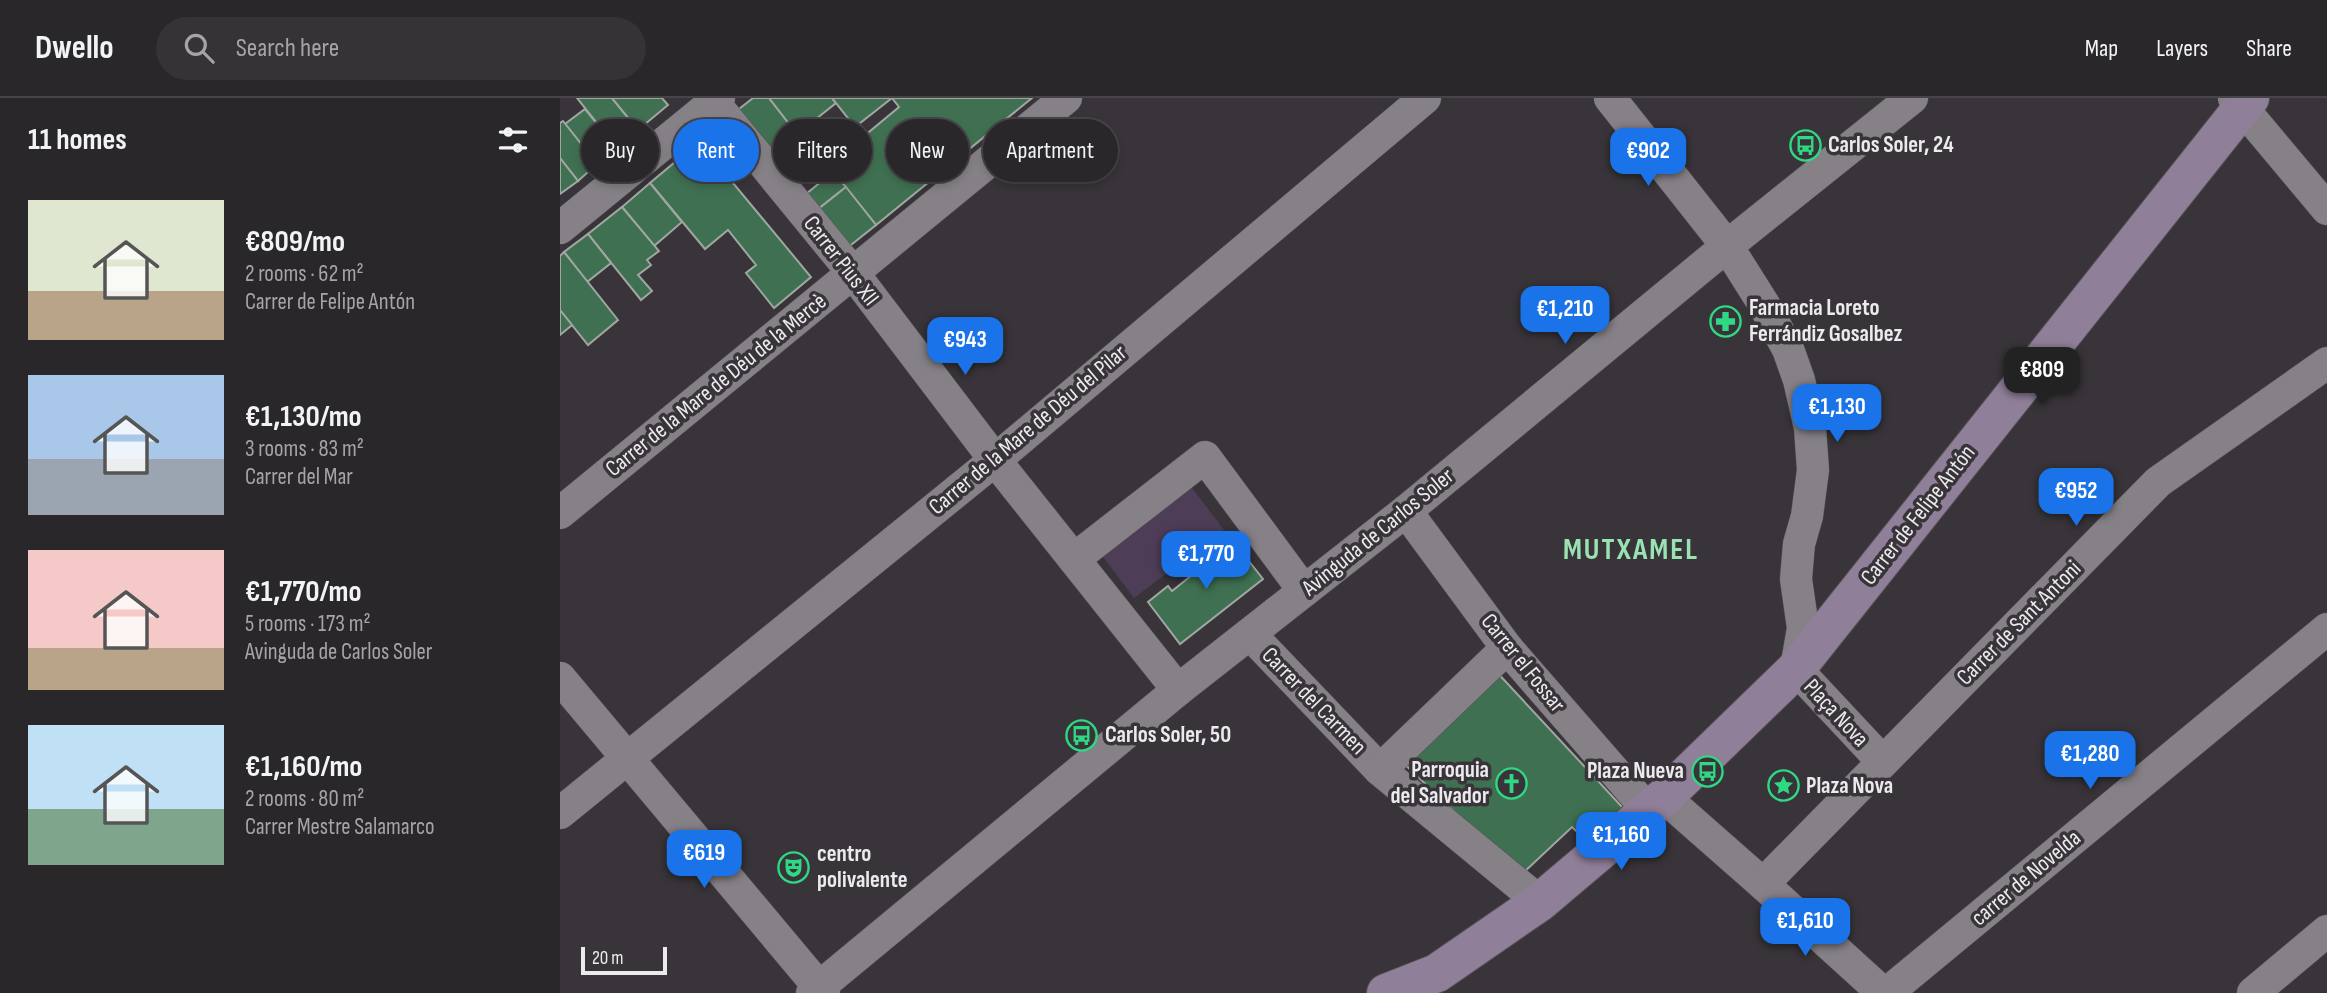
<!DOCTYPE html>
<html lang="en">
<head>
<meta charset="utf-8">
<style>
  :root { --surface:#2a272b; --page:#363337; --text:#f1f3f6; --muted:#a5a5a9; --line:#464447; --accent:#1a73e8 }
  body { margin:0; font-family:"Sofia Sans Condensed",sans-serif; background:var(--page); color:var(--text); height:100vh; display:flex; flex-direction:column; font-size:26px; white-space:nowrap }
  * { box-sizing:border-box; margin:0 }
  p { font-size:23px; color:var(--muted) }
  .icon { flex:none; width:38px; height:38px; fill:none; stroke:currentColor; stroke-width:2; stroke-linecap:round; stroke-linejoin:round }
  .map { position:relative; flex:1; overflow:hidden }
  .drawer { display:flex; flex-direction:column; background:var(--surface); width:560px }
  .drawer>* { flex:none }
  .top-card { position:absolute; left:21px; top:21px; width:665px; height:63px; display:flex; gap:14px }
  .scale { position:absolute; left:21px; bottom:18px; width:86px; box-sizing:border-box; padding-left:7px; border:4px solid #eceaed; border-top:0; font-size:19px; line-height:24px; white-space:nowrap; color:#eceaed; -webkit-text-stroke:5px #383439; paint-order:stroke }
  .price { position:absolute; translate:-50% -60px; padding:0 16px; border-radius:14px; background:var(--accent); color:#fff; font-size:23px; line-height:46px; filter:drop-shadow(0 2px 4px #0008) }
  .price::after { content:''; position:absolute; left:50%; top:42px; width:21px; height:16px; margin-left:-10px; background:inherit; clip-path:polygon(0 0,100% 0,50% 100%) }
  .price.selected { background:#222; color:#fff }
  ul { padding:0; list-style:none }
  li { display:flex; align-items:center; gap:21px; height:175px; padding:0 28px }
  li span { display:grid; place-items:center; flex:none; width:196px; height:140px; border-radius:0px; color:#555 }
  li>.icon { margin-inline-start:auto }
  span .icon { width:84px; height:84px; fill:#fffc; stroke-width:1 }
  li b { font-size:30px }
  h2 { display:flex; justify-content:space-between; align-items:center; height:84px; padding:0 28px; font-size:30px }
  .tag { padding:0 24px; border-radius:32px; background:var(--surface); box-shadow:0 4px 10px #0003,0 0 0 2px var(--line); font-size:24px; line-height:63px }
  .tag.selected { background:var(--accent); color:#fff }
  header { display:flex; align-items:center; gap:42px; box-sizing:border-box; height:98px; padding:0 35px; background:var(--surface); border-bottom:2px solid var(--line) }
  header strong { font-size:33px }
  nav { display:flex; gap:38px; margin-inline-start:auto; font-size:24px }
  .search { width:490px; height:63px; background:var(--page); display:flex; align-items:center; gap:18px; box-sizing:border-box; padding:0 24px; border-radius:38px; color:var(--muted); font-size:26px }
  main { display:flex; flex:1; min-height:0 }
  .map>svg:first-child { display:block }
  .green { fill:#4e3d57 }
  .building { fill:#3f7051; stroke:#a0a7a2; stroke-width:2 }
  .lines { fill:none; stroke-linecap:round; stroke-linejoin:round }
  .street-casing { stroke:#545256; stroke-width:33 }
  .secondary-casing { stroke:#545256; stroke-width:40 }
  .street { stroke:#858187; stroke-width:32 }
  .secondary { stroke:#907f99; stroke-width:38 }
  .labels { text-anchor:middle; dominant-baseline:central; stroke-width:7; stroke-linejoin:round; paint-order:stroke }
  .poi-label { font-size:23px; font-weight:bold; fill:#eceaed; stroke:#383439; text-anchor:start }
  .street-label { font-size:23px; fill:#eceaed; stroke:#383439 }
  .district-label { font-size:30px; font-weight:bold; letter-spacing:2px; fill:#99e3b3; stroke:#383439 }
</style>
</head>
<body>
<header>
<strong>Dwello</strong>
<div class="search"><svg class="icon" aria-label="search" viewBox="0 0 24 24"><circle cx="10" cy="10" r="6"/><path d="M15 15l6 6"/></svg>Search here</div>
<nav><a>Map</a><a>Layers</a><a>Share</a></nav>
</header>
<main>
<section class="drawer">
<h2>11 homes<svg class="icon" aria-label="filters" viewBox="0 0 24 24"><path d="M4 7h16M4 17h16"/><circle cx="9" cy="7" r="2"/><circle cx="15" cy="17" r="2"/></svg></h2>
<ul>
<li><span style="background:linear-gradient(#dfe7d0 65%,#b9a48a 0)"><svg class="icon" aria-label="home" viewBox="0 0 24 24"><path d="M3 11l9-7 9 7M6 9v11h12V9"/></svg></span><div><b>€809/mo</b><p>2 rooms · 62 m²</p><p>Carrer de Felipe Antón</p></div></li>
<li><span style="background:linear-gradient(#a9c7e8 60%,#9aa5b1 0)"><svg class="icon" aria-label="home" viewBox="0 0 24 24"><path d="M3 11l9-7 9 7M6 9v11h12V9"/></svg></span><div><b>€1,130/mo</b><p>3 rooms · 83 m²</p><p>Carrer del Mar</p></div></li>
<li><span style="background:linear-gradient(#f6c9c9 70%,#b9a48a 0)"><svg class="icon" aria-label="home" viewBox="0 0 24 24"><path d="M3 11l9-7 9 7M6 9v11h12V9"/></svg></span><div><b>€1,770/mo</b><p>5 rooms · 173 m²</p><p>Avinguda de Carlos Soler</p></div></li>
<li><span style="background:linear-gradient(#bfe0f5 60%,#7fa58c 0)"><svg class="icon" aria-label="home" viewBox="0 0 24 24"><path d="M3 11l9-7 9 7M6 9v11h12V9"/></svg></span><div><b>€1,160/mo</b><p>2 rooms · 80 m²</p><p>Carrer Mestre Salamarco</p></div></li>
</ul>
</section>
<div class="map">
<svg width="1767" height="895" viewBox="0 0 1767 895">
  <rect width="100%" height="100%" fill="#383439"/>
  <path class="green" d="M620,374L664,432L574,500L531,443Z"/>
  <g class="building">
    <path d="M17,0H52L78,32L56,49Z"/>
    <path d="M52,0H102L108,7L78,32Z"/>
    <path d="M193,0H209L243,43L215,65L174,15Z"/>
    <path d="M209,0H272L276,5L237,36Z"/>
    <path d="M272,0H332L295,29Z"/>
    <path d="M332,0H472L316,127L268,68L339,9Z"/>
    <path d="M25,11L56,49L37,66L5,26Z"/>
    <path d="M3,23L37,66L18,83L0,60V25Z"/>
    <path d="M139,44L251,179L214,210L186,175L196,167L168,132L145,151L90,85Z"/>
    <path d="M0,60L18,83L0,96Z"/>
    <path d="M273,74L286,89L252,116L240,101Z"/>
    <path d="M90,85L122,124L94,148L62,109Z"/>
    <path d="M286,89L316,127L282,154L252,116Z"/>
    <path d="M62,109L99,153L87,162L91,167L78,177L92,193L81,202L28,136Z"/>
    <path d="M28,136L51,165L27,184L4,154Z"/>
    <path d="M4,154L58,222L28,247L0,212V158Z"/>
    <path d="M0,212L12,227L0,237Z"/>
    <path d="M670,439L703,481L620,546L588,504L608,488L612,493L647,465L643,460Z"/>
    <path d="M932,569L1064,711L1028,744L1012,729L961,777L837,659Z"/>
  </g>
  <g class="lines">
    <defs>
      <g id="street">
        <path d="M150,0L293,175L435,362L618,592"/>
        <path d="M1050,0L1167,148L1203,205L1228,251L1239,282L1250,330L1253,372L1247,418L1239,446L1236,481L1243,530L1236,571L1322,663"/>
        <path d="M1674,0L1767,111"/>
        <path d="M0,130L159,0"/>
        <path d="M846,413L947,550L1088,712"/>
        <path d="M0,415L506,0"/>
        <path d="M514,461L645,359L744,493"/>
        <path d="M690,536L820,672L980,804"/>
        <path d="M0,580L264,895"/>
        <path d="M820,672L947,550"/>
        <path d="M1104,699L1203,786L1323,895"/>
        <path d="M0,715L435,362L865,0"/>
        <path d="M1203,786L1598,384L1767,265"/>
        <path d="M252,895L618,592L846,413L1167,148L1352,0"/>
        <path d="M1327,895L1767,531"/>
        <path d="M1693,895L1767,833"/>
      </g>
      <path id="secondary" d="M826,895L877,875L980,804L1104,699L1236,571L1690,0"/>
    </defs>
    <use href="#street" class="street-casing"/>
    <use href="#secondary" class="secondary-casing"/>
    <use href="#street" class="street"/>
    <use href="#secondary" class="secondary"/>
  </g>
  <defs>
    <symbol id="bus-ring" viewBox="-11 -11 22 22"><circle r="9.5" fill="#383439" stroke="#2fd883" stroke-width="1.5"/><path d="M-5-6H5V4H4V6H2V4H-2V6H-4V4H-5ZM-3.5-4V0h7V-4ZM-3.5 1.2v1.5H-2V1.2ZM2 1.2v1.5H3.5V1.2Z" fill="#2fd883"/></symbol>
    <symbol id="pharmacy-ring" viewBox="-11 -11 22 22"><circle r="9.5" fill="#383439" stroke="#2fd883" stroke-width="1.5"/><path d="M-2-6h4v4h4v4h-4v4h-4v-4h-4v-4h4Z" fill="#2fd883"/></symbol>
    <symbol id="church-ring" viewBox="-11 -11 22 22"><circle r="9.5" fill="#383439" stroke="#2fd883" stroke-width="1.5"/><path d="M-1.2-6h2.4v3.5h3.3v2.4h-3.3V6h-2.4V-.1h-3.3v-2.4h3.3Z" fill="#2fd883"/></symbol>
    <symbol id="sight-ring" viewBox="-11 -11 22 22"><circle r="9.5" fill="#383439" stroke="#2fd883" stroke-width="1.5"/><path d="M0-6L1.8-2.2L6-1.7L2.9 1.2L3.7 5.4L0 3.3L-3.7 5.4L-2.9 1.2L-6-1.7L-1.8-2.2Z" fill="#2fd883"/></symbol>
    <symbol id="theatre-ring" viewBox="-11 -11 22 22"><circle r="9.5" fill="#383439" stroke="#2fd883" stroke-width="1.5"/><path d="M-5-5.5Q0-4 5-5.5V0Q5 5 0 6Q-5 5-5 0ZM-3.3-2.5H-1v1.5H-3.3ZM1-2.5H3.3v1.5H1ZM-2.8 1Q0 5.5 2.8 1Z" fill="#2fd883"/></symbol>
  </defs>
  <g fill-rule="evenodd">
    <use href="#bus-ring" x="1228" y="30" width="35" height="35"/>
    <use href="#pharmacy-ring" x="1148" y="206" width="35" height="35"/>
    <use href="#bus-ring" x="504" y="620" width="35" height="35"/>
    <use href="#bus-ring" x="1130" y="656" width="35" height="35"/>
    <use href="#church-ring" x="934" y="668" width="35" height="35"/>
    <use href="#sight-ring" x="1206" y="670" width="35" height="35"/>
    <use href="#theatre-ring" x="216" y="752" width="35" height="35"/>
  </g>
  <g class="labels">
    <g class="poi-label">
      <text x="1268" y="47">Carlos Soler, 24</text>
      <text x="1189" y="210">Farmacia Loreto<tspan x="1189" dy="26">Ferrándiz Gosalbez</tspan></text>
      <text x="545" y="637">Carlos Soler, 50</text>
      <text x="929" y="672" text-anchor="end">Parroquia<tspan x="929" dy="26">del Salvador</tspan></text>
      <text x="1124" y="673" text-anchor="end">Plaza Nueva</text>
      <text x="1246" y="688">Plaza Nova</text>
      <text x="257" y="756">centro<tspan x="257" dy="26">polivalente</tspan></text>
    </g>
    <g class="street-label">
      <text transform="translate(281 163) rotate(52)">Carrer Pius XII</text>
      <text transform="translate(156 287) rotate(-39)">Carrer de la Mare de Déu de la Mercè</text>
      <text transform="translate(468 332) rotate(-40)">Carrer de la Mare de Déu del Pilar</text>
      <text transform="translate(1358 417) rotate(-52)">Carrer de Felipe Antón</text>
      <text transform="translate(818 434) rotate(-39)">Avinguda de Carlos Soler</text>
      <text transform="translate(1459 525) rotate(-45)">Carrer de Sant Antoni</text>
      <text transform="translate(963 565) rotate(51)">Carrer el Fossar</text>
      <text transform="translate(754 603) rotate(46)">Carrer del Carmen</text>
      <text transform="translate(1276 615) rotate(47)">Plaça Nova</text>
      <text transform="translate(1466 780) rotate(-40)">carrer de Novelda</text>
    </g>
    <g class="district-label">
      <text x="1071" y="452">MUTXAMEL</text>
    </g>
  </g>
</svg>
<div class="scale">20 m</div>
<b class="price" style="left:1088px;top:90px">€902</b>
<b class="price" style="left:1005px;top:248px">€1,210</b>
<b class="price" style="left:405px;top:279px">€943</b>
<b class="price selected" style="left:1482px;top:309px">€809</b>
<b class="price" style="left:1277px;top:346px">€1,130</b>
<b class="price" style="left:1516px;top:430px">€952</b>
<b class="price" style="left:646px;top:493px">€1,770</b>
<b class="price" style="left:1530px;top:693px">€1,280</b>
<b class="price" style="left:1061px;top:774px">€1,160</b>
<b class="price" style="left:144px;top:792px">€619</b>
<b class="price" style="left:1245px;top:860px">€1,610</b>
<div class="top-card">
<a class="tag">Buy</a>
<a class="tag selected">Rent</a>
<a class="tag">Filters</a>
<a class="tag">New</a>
<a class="tag">Apartment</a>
</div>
</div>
</main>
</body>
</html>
